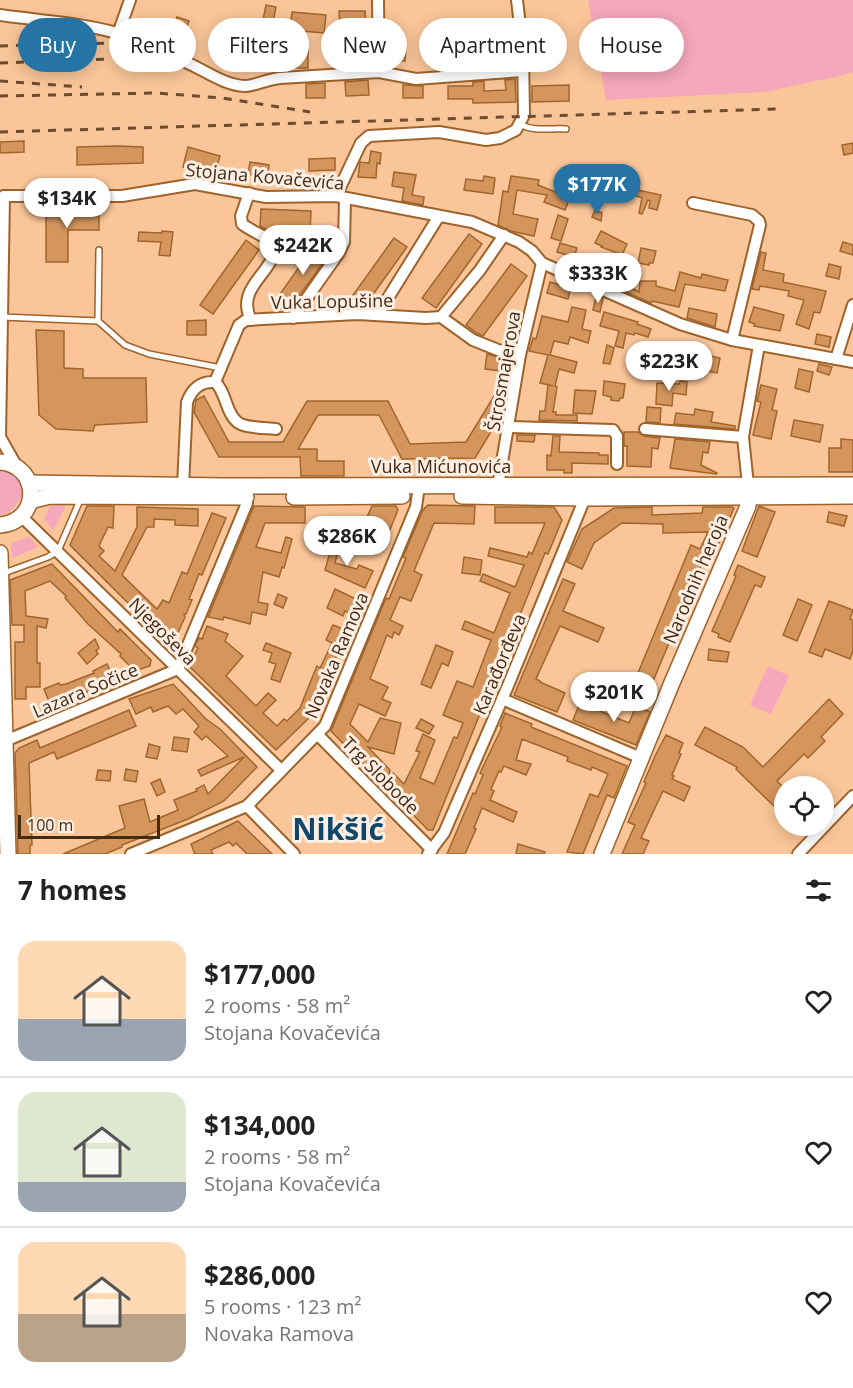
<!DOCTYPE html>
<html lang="en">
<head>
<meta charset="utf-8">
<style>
  :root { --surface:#fff; --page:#f6f6f6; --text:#222; --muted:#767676; --line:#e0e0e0; --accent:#2674a6 }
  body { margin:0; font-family:"Open Sans",sans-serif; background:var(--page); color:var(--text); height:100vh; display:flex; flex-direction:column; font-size:22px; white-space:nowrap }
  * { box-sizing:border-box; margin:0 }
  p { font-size:20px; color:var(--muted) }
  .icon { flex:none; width:33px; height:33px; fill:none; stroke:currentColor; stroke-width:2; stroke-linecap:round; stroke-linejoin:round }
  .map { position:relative; height:854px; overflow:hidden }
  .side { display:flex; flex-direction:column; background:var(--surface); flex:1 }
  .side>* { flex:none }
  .guide { position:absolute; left:18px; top:18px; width:818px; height:54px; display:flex; gap:12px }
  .controls { position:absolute; left:774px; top:776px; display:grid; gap:12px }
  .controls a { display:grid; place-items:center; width:60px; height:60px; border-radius:50%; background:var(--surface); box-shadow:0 3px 15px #0003; font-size:30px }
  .scale { position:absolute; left:18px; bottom:15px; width:142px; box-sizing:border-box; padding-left:6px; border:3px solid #442b13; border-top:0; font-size:16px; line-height:21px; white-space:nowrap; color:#442b13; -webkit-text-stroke:4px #fdefe4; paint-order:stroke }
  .price { position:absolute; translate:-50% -51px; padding:0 14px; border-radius:21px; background:#fff; color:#222; font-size:20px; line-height:39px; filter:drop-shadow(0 2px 3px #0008) }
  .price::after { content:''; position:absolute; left:50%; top:36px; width:18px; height:14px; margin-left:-9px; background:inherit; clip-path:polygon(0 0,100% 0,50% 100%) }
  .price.current { background:var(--accent); color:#fff }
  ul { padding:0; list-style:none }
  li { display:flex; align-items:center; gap:18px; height:150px; padding:0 18px }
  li+li { border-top:2px solid var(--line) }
  li span { display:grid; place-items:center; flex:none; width:168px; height:120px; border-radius:18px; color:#555 }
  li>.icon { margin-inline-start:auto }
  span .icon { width:72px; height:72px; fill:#fffc; stroke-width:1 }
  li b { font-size:26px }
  h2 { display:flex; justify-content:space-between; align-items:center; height:72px; padding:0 18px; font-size:26px }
  .tag { padding:0 21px; border-radius:27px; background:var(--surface); box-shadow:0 3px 15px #0003; font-size:21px; line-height:54px }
  .tag.current { background:var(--accent); color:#fff }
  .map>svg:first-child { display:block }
  .green { fill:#f5a7bc }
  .building { fill:#d5965e; stroke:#a1662c; stroke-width:1.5 }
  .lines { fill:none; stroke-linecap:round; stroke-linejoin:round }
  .lane-casing { stroke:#9e632a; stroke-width:8 }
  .street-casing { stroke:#9e632a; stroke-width:14 }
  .secondary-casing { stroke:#9e632a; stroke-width:18 }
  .lane { stroke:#fff; stroke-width:5 }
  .street { stroke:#fff; stroke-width:10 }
  .secondary { stroke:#fff; stroke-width:15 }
  .rail { stroke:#6b4c2f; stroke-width:3; stroke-dasharray:8 8; stroke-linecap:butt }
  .labels { text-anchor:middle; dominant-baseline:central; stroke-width:6; stroke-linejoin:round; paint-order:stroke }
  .street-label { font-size:18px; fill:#442b13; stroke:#fdefe4 }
  .town-label { font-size:30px; font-weight:bold; fill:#104769; stroke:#fdefe4 }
</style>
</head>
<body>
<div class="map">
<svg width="853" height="854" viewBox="0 0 853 854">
  <rect width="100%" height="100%" fill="#fac598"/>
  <g class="green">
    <path d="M588,0H853V72L844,75L764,92L606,100Z"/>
    <path d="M0,468C5,470 10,471 14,474C31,488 18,509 2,515H0Z"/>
    <path d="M64,504L65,508L53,530L44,519L50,506Z"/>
    <path d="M29,537L38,547L12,558L11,543Z"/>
    <path d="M768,666L789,676L771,714L750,705Z"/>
  </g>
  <g class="building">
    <path d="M266,5L276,7L273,22L263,20Z"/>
    <path d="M339,11H365L366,25H359V31L340,32Z"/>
    <path d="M292,12L326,15L324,33L290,30Z"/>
    <path d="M177,17L189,21L184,35L172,32Z"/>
    <path d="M235,24L244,25L242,42L232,41Z"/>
    <path d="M211,45L236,46V56L211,55Z"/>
    <path d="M390,45L406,46L405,61L390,60Z"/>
    <path d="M266,48H276L275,62L266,61Z"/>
    <path d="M333,48L351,49L350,63L332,61Z"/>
    <path d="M308,49V68H289V50Z"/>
    <path d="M515,79L516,102L473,103V99H448V86H473V82L484,81V91L506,90L505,80Z"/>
    <path d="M368,80L369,95L346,96L345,82Z"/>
    <path d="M325,83V98H306V84Z"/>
    <path d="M403,85L423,86V98H403Z"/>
    <path d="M569,85V101L532,102V86Z"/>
    <path d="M24,141V152L0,153V142Z"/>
    <path d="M853,143V153L844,155L842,145Z"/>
    <path d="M118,146L143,147V163L77,165V147Z"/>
    <path d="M188,147L220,156L214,176L183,167Z"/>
    <path d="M371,151L381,153L380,164L377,163L376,178L358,177L360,162L369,163Z"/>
    <path d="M335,158V170L309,171V159Z"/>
    <path d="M250,162L269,165L268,177L248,174Z"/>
    <path d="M394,172L416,175L412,195L424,197L423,205L402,201L404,188L392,186Z"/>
    <path d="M484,176L495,178L493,194L464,190L466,179L483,181Z"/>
    <path d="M511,176L539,180L538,185L570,198L565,210L544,202L547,195L517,190L513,214L538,219L534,236L511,231L498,225L503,191L508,192Z"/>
    <path d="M633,189L661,195L657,210L649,208L650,201L648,200L642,214L639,213L642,198L632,194Z"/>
    <path d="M46,208H99V230H68V262H46Z"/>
    <path d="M261,209L311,211L310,232L268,230L260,226Z"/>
    <path d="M595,210L602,213L601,221L592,217Z"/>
    <path d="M558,215L568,219L561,241L551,238Z"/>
    <path d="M162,231L173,232L170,256L159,255L161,242L138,241L139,232L162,233Z"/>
    <path d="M601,231L627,244L622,255L601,247L602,246L595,243Z"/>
    <path d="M469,234L482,244L436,308L422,298Z"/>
    <path d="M394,238L407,247L364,307H354L348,302Z"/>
    <path d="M319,239L332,249V250L289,310H283L273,304Z"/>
    <path d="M246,240L259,250L213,314L200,305Z"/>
    <path d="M843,242L853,245V255L840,251Z"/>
    <path d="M560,243L577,248L574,257L557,252Z"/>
    <path d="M641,248L656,251L653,263H649V265L638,263Z"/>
    <path d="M761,252L766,253L763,270L784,274L783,282L826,291L820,313L814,312L809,329L796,324L804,300L788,296L789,291L760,286L759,290L752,289Z"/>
    <path d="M570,259L583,264L580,272L568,266Z"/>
    <path d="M511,264L527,276L483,336L477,333L466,325Z"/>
    <path d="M829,264L841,267L839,279L826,276Z"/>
    <path d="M680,272L701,278L702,274L728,280L725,291L685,284L679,307L652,301L651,303L626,292L628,286L639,292L640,281H656V286L675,291Z"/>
    <path d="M550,282L571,288L568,299L547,293Z"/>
    <path d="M596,297L603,298L600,312L593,310Z"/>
    <path d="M572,307L586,310L582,329L591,331L588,343L570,337L568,344L554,341L550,355L577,362L574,373L559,369L555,386L557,387L553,412H556V415H577V421L539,420L540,411H545L548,385L553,386L540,383L548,355L529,351L533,338L536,339L542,316L568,322Z"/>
    <path d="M754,307L784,315L780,331L754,326L755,324L749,322Z"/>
    <path d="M689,308L717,314L715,327L687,318Z"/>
    <path d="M604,312L638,322L637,324L651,329L648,337L635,333L634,335L626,333L623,348L615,346L619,331L600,326Z"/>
    <path d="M206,320V335H187V321Z"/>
    <path d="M36,330L64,331V368L83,369V378H146L147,422L95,425L93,431L56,429L39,415Z"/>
    <path d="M817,334L831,337L829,347L815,344Z"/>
    <path d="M652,344L683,348V350L720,358L717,373L690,368V365L650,360Z"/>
    <path d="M607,345L614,348L610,364L603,363Z"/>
    <path d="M487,354L511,361L509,372L485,369Z"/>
    <path d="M819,364L832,367L829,375L817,371Z"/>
    <path d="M799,369L813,372L809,392L795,388Z"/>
    <path d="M604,381L625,384L623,398H620L619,401L611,400V397L603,395Z"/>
    <path d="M680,381L687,382L686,395L673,393L672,406L656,404L657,383L679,384Z"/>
    <path d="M761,385L777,389L772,410L777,411L771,439L753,435L761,402L757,401Z"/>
    <path d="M575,390L596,391L592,414L573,413Z"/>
    <path d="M204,396L229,442H283L307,401H388L410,444L466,442L494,396L504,403L503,412L475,458L402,459L379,415H318L298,449H317V461H344V476H301L300,457H219L194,412L196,400Z"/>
    <path d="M647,407L661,408L660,423L646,422Z"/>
    <path d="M695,409L713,412L711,422L735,426V429L674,424L676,413L694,415Z"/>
    <path d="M794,420L823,425L820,442L791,436Z"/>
    <path d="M624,432H638L644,436L660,438L658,449L652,448L651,467L627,466V446H624Z"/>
    <path d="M517,435H535L534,442L517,441Z"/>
    <path d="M553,436H560L559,452L599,453V455H608V464L572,463V473H564V470H547V455L551,456Z"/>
    <path d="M675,439L710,442L708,453L703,452L701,465L717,473L716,474L670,468Z"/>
    <path d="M841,439L853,440V472H829V448H841Z"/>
    <path d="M428,505L475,506L474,524L434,523L414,571L422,575L411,601L400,597L390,620L403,626L399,635L394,632L392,638L387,635L370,679L388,687L382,699L391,703L385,716L359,704L350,724L368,742L380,718L401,723L394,754L368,747L390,770L389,777H391L393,773L404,784L420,752L416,751L423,734L435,740L420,778L434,784L454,737L457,738L463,723L443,715L457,681L473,687L491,640L462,629L465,621L494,633L510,593L480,581L483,574L515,587L524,565L488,556L490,548L527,557L529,552L532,554L545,523H495V507H554L562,520L548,554L545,553L433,830H428L331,731L386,598L389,599L406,558L403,557L423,510Z"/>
    <path d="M87,506H114L113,528L108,527L99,546L104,551L99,556L115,571L137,527V507L198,509V526L175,525V520L154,519V527H147L122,575L157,609L163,600L169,603L182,572L187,574L212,513L226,518L202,575L199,574L189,599L192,600L186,614H184L185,617L174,642L167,644L163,640L159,631L148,620L147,622L70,545Z"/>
    <path d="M254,506L305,507V523H265L256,547L281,553L286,537L292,539L284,568L282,567L279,577L263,572L258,602L268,604L266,615L252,612L250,624L224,617L223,620L208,617Z"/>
    <path d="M372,506H396L398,510L384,544L364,536L368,526L364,524Z"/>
    <path d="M759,506L775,512L757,557L742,551Z"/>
    <path d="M652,507V515L702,513L703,507H732L734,508L718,545L711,542L644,703L628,697L691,545L700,549L708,532L663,533V524L622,523L594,543L582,569L567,562L582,529L614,508Z"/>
    <path d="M829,512L847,516L844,526L827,522Z"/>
    <path d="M335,534L342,536L335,563L357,569L359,565L373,571L365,588L325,570Z"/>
    <path d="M464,557L482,560L480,575L462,573Z"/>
    <path d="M52,564L118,632L120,629L151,660L150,666L135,671L120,656L121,654L88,624L65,598L66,596L50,581L25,591L26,616L48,619L46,628L37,626V663H40V687H26V699H15V642H24V625H12L10,580Z"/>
    <path d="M738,565L765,577L761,587L755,585L730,642L718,637L719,634L712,631L736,576L734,575Z"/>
    <path d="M563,579L575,584L563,611L604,628L598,642L560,626L536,679L540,681V682L565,693L557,712L514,695Z"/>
    <path d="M335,589L356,599L350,613L345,611L343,616L327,608Z"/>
    <path d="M278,594L287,598L283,608L274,604Z"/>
    <path d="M798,599L812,605L797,641L783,635Z"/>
    <path d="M829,601L853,610L850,619L853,620V651L850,659L825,649L822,657L809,652Z"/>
    <path d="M333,625L348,631L318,697H319L313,714L276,750L189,666L198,648L195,646L199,638L202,639L207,626L228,634L225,641L243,656L226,676L256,706L268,693L276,700L263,713L277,726L284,719L287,721L300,708L316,668L317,666L320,668L332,643L326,640Z"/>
    <path d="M95,639L99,648L96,651L98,654L87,664L78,653Z"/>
    <path d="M266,643L291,653L280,682L271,679L276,664L269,662L272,653L263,650Z"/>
    <path d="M436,645L453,652L448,666L442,663L431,688L421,684Z"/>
    <path d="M709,649L729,652L727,662L708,660Z"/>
    <path d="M107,664L114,679L98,688L68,699L70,702L52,709L44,689L59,683L60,685L66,684L94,673L93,671Z"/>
    <path d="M173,684L206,719L220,729L257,767L224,801L188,819L122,845V847L105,854H63L125,828L119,806L144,799L150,822L178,810L174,800L197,791L196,789L204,785L208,794L244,757L201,776L198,770L228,756L206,736L202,740L194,732L199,726L183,709L176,714L168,706L153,712L151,707L136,714L129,699Z"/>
    <path d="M829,699L843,714L821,737L825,741L808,758L804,754L777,781L784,788V806L779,811L736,769L737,767L695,745L705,727L743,747L763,767Z"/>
    <path d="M580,703L629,723L636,706L650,712L636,745L573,720Z"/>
    <path d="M129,710L136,726L57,759L54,752L29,763L32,845H30V854H18L15,753L19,748L37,740L40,748Z"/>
    <path d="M505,713L532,724L531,727L627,766L614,798L607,795L583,854L567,852L590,794L598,797L608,774L592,767L591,770L567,761L568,757L522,739L516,760L531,764L526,775L504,766L501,772L499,771L491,789L494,791L490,800L517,812L513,822L482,808L474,828L476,829L465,854H447L473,793L475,794L483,775L480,773L502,727L500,726Z"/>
    <path d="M421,719L434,726L429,734L416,728Z"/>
    <path d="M666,735L683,743L679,753L681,754L672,775L674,776L672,779L690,787L684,801L663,791L641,838L649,841L643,854H622L635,825L628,822L646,783L644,782L655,756Z"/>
    <path d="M174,737L189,739L187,752L172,750Z"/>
    <path d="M149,744L160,747L157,759L146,757Z"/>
    <path d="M126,769L138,771L136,782L124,780Z"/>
    <path d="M98,770L111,771L110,781L96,780Z"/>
    <path d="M160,779L165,792L157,796L151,783Z"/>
    <path d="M238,821L272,854H247L236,843L233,846L229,842L211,850L213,854H195L191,844Z"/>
    <path d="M518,844L545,852L544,854H516Z"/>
  </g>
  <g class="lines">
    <defs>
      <g id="lane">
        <path d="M521,124C531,132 553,128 566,129"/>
        <path d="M2,317L98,321L99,250"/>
        <path d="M98,321L125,345L149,354L221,368"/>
        <path d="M4,573L48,557L58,551L81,498"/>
      </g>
      <g id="street">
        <path d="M378,0L379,72"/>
        <path d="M0,15C41,21 87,23 127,36C150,44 172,56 194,66C210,74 226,85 245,86C254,86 268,79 280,78L379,72L416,79L522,71"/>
        <path d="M118,34L130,0"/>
        <path d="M249,193L241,216L242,224C253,232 265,236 275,244C277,272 234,286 251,320"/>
        <path d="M4,196H122L195,184L266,197L336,196L472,222L519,242L532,251L542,263L680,324L732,340L853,362"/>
        <path d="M336,196L361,143L369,136L439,132L486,140L500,138L516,130L524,115L523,51L517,0"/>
        <path d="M693,203L752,215L759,221L760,225L732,340"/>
        <path d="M378,314L439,216"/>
        <path d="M441,317L473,340L498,350L520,355"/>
        <path d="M293,318L338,254L344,242L345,199"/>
        <path d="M836,359L853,305"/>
        <path d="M215,382L239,325L246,320L357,314L426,318L441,317L480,270L504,235"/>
        <path d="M510,427L613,430L617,436V464"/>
        <path d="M645,429L743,437"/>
        <path d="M0,437L17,467"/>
        <path d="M0,438L4,196"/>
        <path d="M748,485L743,437L759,345"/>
        <path d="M183,486L187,402C192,389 200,381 215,382C227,392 226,420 243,425C253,428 266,428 276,429"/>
        <path d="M498,486L520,355L542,263"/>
        <path d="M21,516L281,770"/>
        <path d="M178,669L247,503V491"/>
        <path d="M502,699L641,758"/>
        <path d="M318,735L432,850"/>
        <path d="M1,740L5,741L178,669"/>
        <path d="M247,806L294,854"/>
        <path d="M131,854L247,806L325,726L416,507L419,486"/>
        <path d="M428,854L444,833L507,688L587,493"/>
        <path d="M798,854L853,796"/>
      </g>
      <g id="secondary">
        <path d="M0,462C41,465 41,522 0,525"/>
        <path d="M29,483L223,486L853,485"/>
        <path d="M462,496L586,498L853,496"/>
        <path d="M294,497L402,496"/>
        <path d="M30,501L50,496L246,497"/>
        <path d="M0,553L8,854"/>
        <path d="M602,854L671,685L748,506L749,488"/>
      </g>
    </defs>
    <use href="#lane" class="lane-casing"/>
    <use href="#street" class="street-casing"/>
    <use href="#secondary" class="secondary-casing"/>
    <use href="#lane" class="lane"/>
    <use href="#street" class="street"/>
    <use href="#secondary" class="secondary"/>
    <g class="rail">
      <path d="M0,46L110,43"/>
      <path d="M0,63L109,59"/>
      <path d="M0,81L82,87"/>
      <path d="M0,96L156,93L222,98L310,112"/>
      <path d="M0,132L778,109"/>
    </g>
  </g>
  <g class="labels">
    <g class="street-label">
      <text transform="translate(265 176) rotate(5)">Stojana Kovačevića</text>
      <text transform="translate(332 301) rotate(-1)">Vuka Lopušine</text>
      <text transform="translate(503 371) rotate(-80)">Štrosmajerova</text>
      <text x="441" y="466">Vuka Mićunovića</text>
      <text transform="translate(695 579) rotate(-67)">Narodnih heroja</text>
      <text transform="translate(163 631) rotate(45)">Njegoševa</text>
      <text transform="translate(336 655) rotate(-67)">Novaka Ramova</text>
      <text transform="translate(499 664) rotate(-67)">Karađorđeva</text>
      <text transform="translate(85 690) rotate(-23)">Lazara Sočice</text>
      <text transform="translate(381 775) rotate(45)">Trg Slobode</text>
    </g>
    <g class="town-label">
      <text x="338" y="828">Nikšić</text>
    </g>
  </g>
</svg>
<div class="controls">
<a><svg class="icon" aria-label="locate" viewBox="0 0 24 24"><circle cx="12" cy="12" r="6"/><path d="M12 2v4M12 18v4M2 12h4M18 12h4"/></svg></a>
</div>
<div class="scale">100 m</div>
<b class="price current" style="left:597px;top:215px">$177K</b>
<b class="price" style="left:67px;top:229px">$134K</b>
<b class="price" style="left:303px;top:276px">$242K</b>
<b class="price" style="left:598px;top:304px">$333K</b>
<b class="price" style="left:669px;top:392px">$223K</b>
<b class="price" style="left:347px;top:567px">$286K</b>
<b class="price" style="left:614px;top:723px">$201K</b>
<div class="guide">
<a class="tag current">Buy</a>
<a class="tag">Rent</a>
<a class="tag">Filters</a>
<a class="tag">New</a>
<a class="tag">Apartment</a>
<a class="tag">House</a>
</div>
</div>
<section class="side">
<h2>7 homes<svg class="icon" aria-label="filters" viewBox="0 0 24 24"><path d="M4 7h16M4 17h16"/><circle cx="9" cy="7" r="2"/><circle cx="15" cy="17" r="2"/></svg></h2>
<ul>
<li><span style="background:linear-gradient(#ffd9b3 65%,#9aa5b1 0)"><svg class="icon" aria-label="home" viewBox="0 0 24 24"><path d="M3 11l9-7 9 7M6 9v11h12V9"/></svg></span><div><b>$177,000</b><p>2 rooms · 58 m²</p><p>Stojana Kovačevića</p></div><svg class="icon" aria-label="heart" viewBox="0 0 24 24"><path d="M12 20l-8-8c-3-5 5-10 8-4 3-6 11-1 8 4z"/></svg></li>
<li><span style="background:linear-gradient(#dfe7d0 75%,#9aa5b1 0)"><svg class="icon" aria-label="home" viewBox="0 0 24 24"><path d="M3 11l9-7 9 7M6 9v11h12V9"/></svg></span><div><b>$134,000</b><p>2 rooms · 58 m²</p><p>Stojana Kovačevića</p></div><svg class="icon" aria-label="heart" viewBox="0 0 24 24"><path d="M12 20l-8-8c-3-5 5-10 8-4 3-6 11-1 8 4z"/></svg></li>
<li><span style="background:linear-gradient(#ffd9b3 60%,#b9a48a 0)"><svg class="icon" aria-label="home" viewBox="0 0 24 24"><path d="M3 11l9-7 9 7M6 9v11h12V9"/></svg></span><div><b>$286,000</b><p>5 rooms · 123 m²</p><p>Novaka Ramova</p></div><svg class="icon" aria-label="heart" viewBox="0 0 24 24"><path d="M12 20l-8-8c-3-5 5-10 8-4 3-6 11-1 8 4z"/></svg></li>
</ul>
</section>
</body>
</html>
